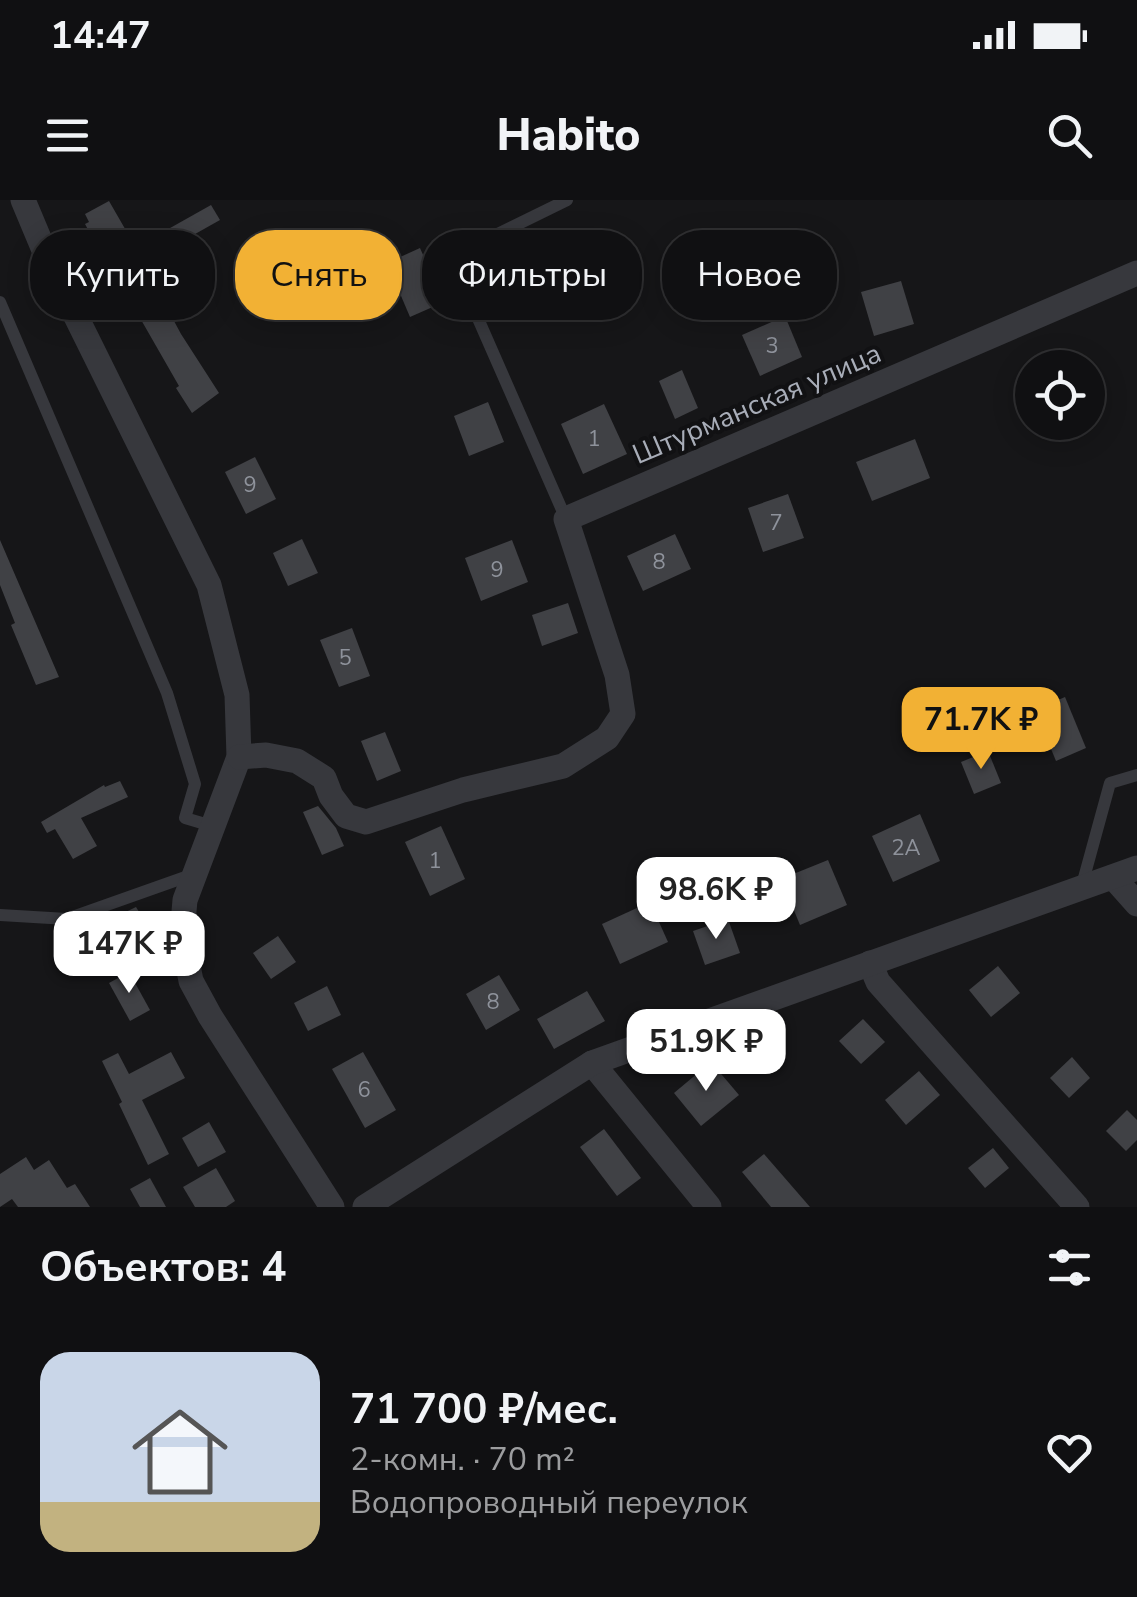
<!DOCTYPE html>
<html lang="ru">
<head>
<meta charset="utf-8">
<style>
  :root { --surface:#101012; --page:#19191b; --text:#f1f3f6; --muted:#9c9d9f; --line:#303032; --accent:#f2b134 }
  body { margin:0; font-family:"Nunito Sans",sans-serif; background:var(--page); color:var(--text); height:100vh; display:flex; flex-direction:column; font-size:38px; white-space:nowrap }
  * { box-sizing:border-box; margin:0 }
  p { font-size:32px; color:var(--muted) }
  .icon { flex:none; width:55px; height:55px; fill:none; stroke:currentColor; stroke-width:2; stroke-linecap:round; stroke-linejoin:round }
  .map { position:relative; height:1007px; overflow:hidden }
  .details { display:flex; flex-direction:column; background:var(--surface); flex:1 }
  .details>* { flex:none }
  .hud { position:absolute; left:30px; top:30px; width:1078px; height:90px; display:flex; gap:20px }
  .fabs { position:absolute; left:1015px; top:150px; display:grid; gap:20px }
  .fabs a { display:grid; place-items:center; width:90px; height:90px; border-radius:50%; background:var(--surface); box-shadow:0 5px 25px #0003,0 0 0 2px var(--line); font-size:50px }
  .price { position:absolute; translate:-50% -85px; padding:0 22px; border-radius:20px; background:#fff; color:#222; font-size:32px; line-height:65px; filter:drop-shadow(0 2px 5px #0008) }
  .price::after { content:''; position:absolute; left:50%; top:60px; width:30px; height:22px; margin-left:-15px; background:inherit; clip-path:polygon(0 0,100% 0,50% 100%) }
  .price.selected { background:var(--accent); color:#111 }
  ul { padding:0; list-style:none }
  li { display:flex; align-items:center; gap:30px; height:250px; padding:0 40px }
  li span { display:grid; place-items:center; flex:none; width:280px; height:200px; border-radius:30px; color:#555 }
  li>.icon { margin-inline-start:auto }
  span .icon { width:120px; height:120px; fill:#fffc; stroke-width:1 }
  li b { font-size:42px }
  h2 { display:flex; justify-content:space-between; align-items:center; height:120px; padding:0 40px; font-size:42px }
  .chip { padding:0 35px; border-radius:40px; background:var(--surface); box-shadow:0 5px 25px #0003,0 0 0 2px var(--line); font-size:35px; line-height:90px }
  .chip.selected { background:var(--accent); color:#111 }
  .status { display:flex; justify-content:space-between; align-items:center; height:70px; padding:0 50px; background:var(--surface); direction:ltr }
  .status svg { height:28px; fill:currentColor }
  header { display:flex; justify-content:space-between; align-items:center; height:130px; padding:0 40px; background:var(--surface); font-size:45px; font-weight:800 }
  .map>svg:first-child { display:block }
  .building { fill:#404145 }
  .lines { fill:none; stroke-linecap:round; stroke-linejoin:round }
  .service { stroke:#37383d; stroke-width:12 }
  .minor { stroke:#37383d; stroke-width:25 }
  .labels { text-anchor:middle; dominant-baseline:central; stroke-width:8; stroke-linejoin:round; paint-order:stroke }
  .number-label { font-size:22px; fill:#8e929b }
  .street-label { font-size:28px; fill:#a8adb8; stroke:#111113 }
</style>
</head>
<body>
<div class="status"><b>14:47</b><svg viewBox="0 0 49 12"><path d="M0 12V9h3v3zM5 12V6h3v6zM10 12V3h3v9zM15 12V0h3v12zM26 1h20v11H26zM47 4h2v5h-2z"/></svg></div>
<header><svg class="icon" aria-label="menu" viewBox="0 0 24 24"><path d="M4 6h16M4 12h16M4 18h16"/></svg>Habito<svg class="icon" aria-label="search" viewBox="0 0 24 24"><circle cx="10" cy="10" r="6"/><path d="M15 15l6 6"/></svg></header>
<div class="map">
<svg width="1137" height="1007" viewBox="0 0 1137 1007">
  <rect width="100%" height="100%" fill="#161618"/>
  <g class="building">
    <path d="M109,1L128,34L99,50L85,24L89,22L85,14Z"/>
    <path d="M211,5L220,20L156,56L147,41Z"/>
    <path d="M420,48L444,102L410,117L387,63Z"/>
    <path d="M901,81L914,124L874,136L861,92Z"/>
    <path d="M153,82L181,134L219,193L192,213L176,188L179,186L132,104L136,101L132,94Z"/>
    <path d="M785,116L802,157L760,176L742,135Z"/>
    <path d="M682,170L698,208L675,219L659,181Z"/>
    <path d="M488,202L504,242L469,256L454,216Z"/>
    <path d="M604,204L627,254L583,274L561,224Z"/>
    <path d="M915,239L930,278L872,301L856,262Z"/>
    <path d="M255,257L276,299L246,314L225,272Z"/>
    <path d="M788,294L804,338L763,352L748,308Z"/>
    <path d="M675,334L691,369L643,391L627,356Z"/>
    <path d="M302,339L318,373L288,386L273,353Z"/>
    <path d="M0,340L59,477L36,485L11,425L15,423L0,385Z"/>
    <path d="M512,340L528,382L481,401L465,358Z"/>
    <path d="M568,403L578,433L542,446L532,415Z"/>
    <path d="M352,428L370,476L339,487L320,440Z"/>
    <path d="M1065,497L1086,548L1056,561L1035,510Z"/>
    <path d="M385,532L401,571L377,581L361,541Z"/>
    <path d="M988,551L1001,583L974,594L961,562Z"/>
    <path d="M120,581L128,597L81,618L97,646L73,659L55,629L47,633L41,622L104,585L105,587Z"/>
    <path d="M318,606L336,628L344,646L322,655L303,612Z"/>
    <path d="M920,614L940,661L893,682L872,636Z"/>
    <path d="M441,626L465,679L430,696L405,642Z"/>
    <path d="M828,660L847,705L800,725L781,679Z"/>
    <path d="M650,702L668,742L620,764L602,724Z"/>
    <path d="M136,707L146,723L91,753L80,734Z"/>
    <path d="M728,719L740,753L705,765L693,731Z"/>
    <path d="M278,736L296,762L271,779L253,753Z"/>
    <path d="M998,766L1020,793L991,817L969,790Z"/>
    <path d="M129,772L150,810L130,821L109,783Z"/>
    <path d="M499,775L520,810L486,830L466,794Z"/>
    <path d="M327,786L341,815L308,831L294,803Z"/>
    <path d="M587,791L605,821L554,849L537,819Z"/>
    <path d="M863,819L885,842L861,864L839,841Z"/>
    <path d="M171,852L185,878L142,900L169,954L148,965L119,904L122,902L102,861L118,853L129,874Z"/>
    <path d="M363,852L396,910L365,928L332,869Z"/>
    <path d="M1072,857L1090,878L1069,898L1050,878Z"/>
    <path d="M711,862L739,895L701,926L674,893Z"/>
    <path d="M919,871L940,895L906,925L885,900Z"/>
    <path d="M1127,910L1137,920V940L1126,951L1106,931Z"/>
    <path d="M209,922L226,952L198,967L182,938Z"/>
    <path d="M604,929L641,978L617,996L580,947Z"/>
    <path d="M993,948L1009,968L985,988L968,968Z"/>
    <path d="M764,954L810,1007H771L742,972Z"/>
    <path d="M26,957L34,970L49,960L67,988L75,984L90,1007H18L12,999L0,1007V974Z"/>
    <path d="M216,968L235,1001L226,1007H195L183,987Z"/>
    <path d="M150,978L166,1007H140L130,989Z"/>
  </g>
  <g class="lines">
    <g class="service">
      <path d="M0,102L167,493L195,584L185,618L212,626"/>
      <path d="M566,319L451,57L567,0"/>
      <path d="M1082,685L1110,583L1137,575"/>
      <path d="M0,715L67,719L194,674"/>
    </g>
    <g class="minor">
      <path d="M23,0L49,62L209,385L237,495L239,557L185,700L182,734L191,781L210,816L332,1007"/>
      <path d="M239,557L266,555L297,561L324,578L331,596L346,616L366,622L463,590L563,566L607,538L623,514L617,475L566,319L1137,73"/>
      <path d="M1113,677L1137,704"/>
      <path d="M870,763L878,782L1077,1007"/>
      <path d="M592,863L709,1007"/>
      <path d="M365,1007L592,863L1137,668"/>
    </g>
  </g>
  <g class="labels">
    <g class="number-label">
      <text x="772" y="146">3</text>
      <text x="594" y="239">1</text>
      <text x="250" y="285">9</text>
      <text x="776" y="323">7</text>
      <text x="659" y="362">8</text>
      <text x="497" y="370">9</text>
      <text x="345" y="458">5</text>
      <text x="906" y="648">2А</text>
      <text x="435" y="661">1</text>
      <text x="493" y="802">8</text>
      <text x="364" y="890">6</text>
    </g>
    <g class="street-label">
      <text transform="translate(757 204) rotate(-23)">Штурманская улица</text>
    </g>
  </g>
</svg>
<div class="fabs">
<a><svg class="icon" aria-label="locate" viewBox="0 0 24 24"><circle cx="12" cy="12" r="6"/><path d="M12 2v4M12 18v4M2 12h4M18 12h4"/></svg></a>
</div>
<b class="price selected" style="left:981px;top:572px">71.7K ₽</b>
<b class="price" style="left:716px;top:742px">98.6K ₽</b>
<b class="price" style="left:129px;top:796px">147K ₽</b>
<b class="price" style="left:706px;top:894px">51.9K ₽</b>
<div class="hud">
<a class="chip">Купить</a>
<a class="chip selected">Снять</a>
<a class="chip">Фильтры</a>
<a class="chip">Новое</a>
</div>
</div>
<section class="details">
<h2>Объектов: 4<svg class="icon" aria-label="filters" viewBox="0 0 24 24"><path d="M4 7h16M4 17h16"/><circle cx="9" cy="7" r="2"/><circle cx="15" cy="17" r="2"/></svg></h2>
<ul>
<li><span style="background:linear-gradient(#c9d6e8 75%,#c2b280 0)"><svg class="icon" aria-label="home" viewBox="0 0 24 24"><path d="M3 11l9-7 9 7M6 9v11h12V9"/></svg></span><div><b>71 700 ₽/мес.</b><p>2-комн. · 70 m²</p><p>Водопроводный переулок</p></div><svg class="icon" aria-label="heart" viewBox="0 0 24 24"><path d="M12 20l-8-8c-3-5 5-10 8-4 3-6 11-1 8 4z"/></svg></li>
</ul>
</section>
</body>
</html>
